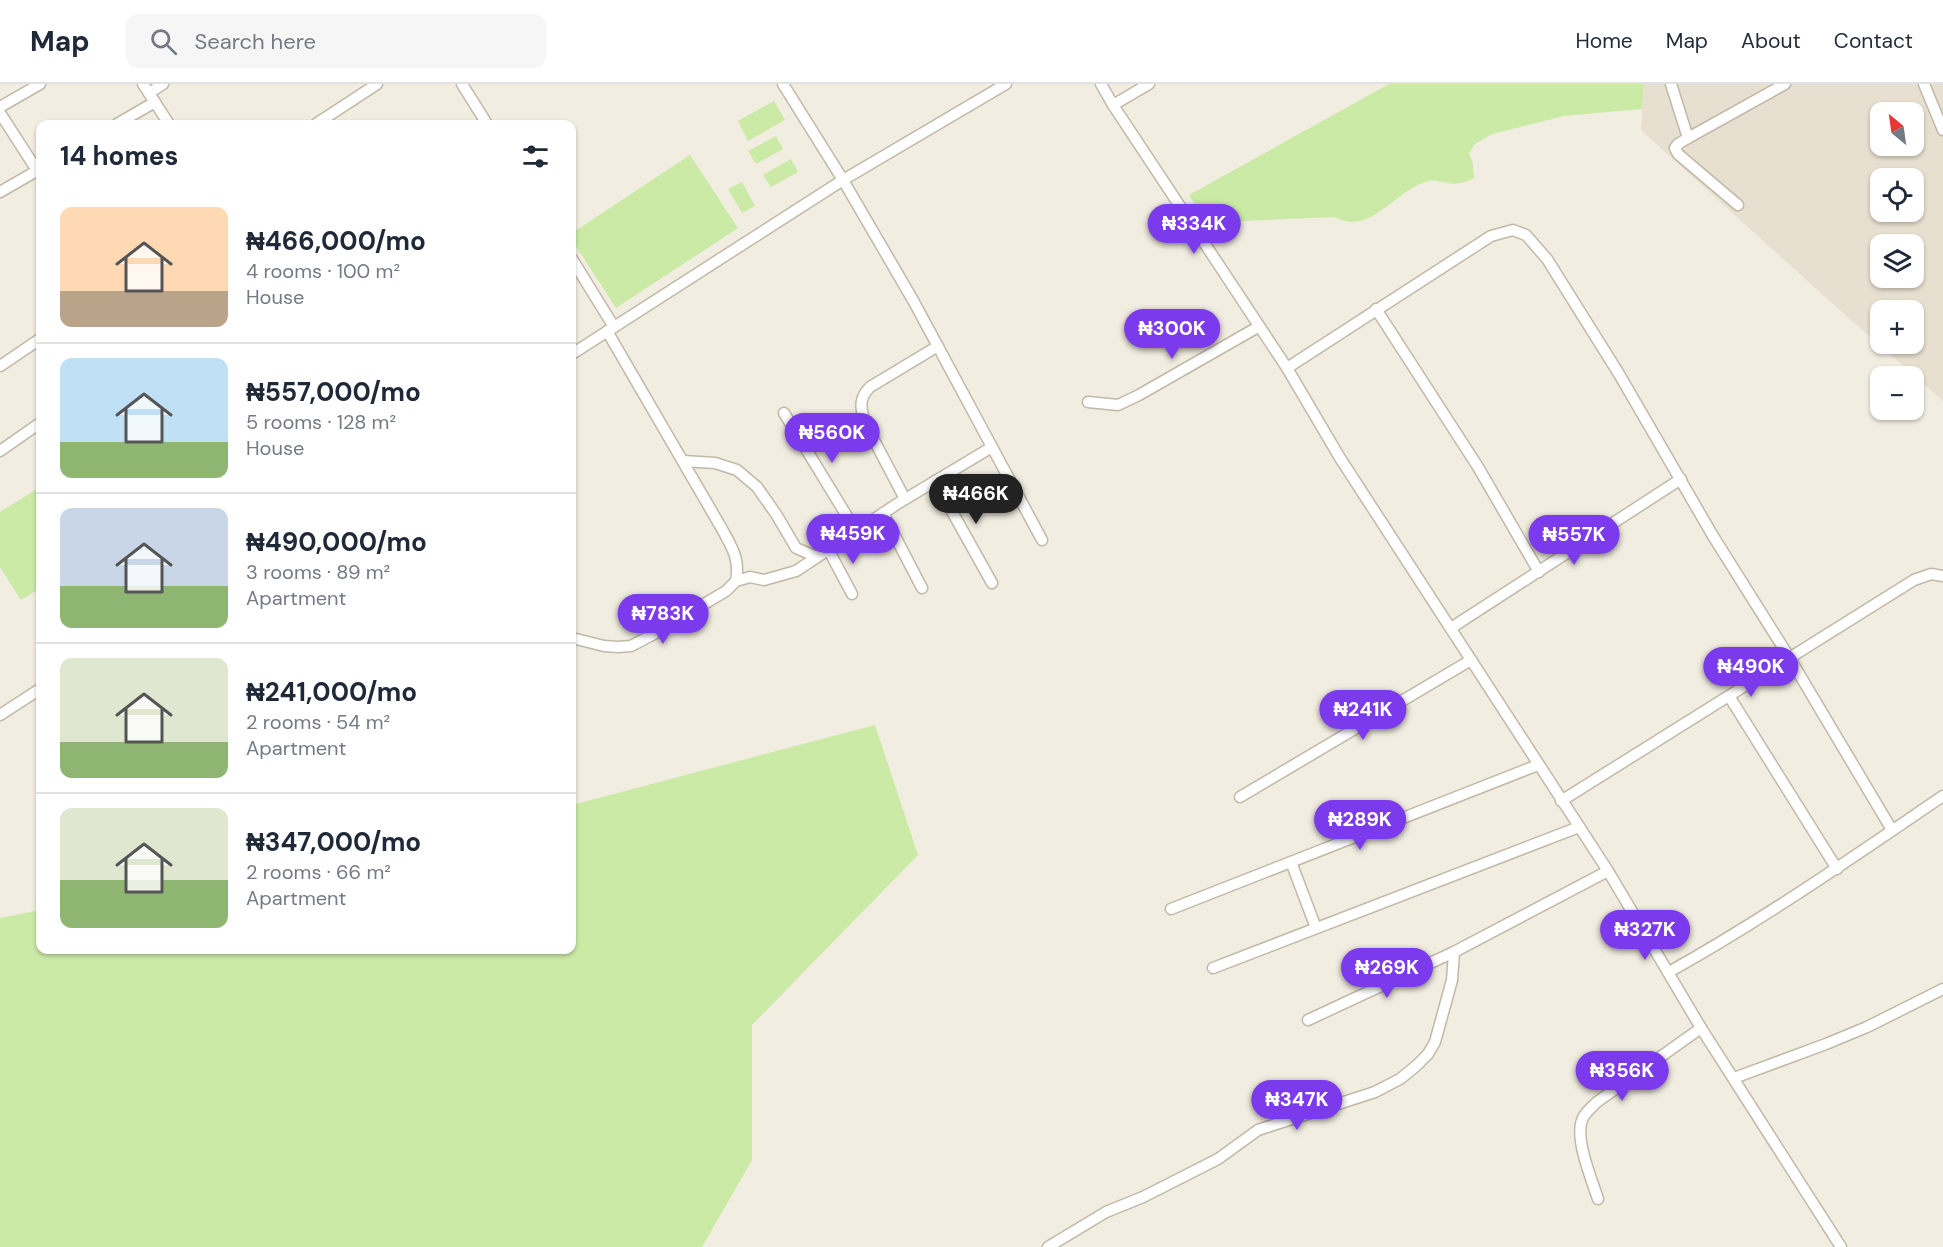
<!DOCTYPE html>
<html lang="en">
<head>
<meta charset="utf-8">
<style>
  :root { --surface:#fff; --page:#f6f6f7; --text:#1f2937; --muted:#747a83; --line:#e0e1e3; --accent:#7c3aed }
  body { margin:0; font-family:"DM Sans",sans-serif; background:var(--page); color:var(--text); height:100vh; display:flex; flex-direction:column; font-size:22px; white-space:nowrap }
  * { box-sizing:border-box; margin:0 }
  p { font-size:20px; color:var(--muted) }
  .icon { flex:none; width:33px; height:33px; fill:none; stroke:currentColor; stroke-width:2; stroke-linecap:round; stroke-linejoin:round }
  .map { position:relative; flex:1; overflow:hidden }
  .drawer { position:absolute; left:36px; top:36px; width:540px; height:834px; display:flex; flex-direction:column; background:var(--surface); border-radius:12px; box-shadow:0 2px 4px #0004 }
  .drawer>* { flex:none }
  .needle { width:39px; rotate:331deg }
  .tools { position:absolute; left:1870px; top:18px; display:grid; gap:12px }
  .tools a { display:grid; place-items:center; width:54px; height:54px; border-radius:12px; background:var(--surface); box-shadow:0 2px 4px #0004; font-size:30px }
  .price { position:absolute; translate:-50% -51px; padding:0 14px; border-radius:21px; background:var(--accent); color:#fff; font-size:20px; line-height:39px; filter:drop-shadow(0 2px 3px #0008) }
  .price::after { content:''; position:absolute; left:50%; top:36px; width:18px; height:14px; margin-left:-9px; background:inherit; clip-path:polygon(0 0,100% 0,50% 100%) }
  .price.selected { background:#222; color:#fff }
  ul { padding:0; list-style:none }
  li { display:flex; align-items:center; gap:18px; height:150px; padding:0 24px }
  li+li { border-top:2px solid var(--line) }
  li span { display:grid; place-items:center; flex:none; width:168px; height:120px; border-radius:12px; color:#555 }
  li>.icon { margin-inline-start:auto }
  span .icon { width:72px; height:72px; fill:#fffc; stroke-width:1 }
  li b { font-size:26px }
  h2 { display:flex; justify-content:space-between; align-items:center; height:72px; padding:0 24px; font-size:26px }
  header { display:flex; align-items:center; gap:36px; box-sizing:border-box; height:84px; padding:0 30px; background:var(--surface); border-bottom:2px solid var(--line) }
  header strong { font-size:28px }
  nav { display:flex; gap:33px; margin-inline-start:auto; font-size:21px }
  .search { width:420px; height:54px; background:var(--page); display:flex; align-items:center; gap:15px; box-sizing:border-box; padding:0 21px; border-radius:12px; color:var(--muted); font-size:22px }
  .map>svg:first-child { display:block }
  .residential { fill:#e7dfcf; fill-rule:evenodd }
  .green { fill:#cbeaa6 }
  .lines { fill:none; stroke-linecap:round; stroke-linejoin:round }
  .street-casing { stroke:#c1b8a7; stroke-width:13 }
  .street { stroke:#fff; stroke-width:10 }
</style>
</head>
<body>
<header>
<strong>Map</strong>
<div class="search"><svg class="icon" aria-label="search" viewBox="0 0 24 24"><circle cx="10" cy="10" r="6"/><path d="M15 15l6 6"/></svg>Search here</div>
<nav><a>Home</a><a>Map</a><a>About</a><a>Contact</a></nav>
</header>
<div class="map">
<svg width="1943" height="1163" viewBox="0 0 1943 1163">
  <rect width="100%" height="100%" fill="#f2ede1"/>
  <path class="residential" d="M1644,0H1943V317L1824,212L1641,46ZM1881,28H1914V62H1881ZM1881,94H1914V128H1881ZM1881,160H1914V194H1881ZM1881,226H1914V260H1881Z"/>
  <g class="green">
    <path d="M1389,0H1644L1642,25L1564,32L1492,50L1475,60L1469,69L1473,80L1474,94C1463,100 1454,101 1443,98C1438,97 1433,96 1429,97C1401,103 1380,138 1351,138C1346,138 1339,135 1334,133L1219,138L1205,136L1189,111Z"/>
    <path d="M774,17L785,36L748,57L738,37Z"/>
    <path d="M776,52L783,65L756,80L748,67Z"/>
    <path d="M690,71L738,144L616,224L572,156V149Z"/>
    <path d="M791,75L798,88L771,103L763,91Z"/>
    <path d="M742,98L755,122L742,129L728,105Z"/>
    <path d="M40,403V504L21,516L0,483V428Z"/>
    <path d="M875,641L918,771L752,941V1076L702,1163H0V834L40,826V866H572V721Z"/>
  </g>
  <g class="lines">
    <defs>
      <g id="street">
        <path d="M143,0L169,40"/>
        <path d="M462,0L487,40"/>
        <path d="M783,0L843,96L914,218L1042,456"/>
        <path d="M1101,0L1113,21L1287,284L1340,374L1608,787L1701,944L1841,1163"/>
        <path d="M1671,0L1688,54"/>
        <path d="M1924,0L1943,46"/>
        <path d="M149,9L163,0"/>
        <path d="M1113,21L1149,0"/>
        <path d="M0,23L40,0"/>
        <path d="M0,29L40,91"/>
        <path d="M117,40L155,18"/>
        <path d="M316,40L377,0"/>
        <path d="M0,108L40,85"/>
        <path d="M1738,121L1678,70L1675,64L1678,60L1688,54L1785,0"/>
        <path d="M572,175L614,243"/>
        <path d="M1376,225L1478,383L1539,488"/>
        <path d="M607,247L722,445C732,464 740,474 736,497"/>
        <path d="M572,270L843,96L1006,0"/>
        <path d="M0,282L40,255"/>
        <path d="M1287,284L1491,152L1513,146L1526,151L1547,175L1619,290L1713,452L1789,573L1892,746"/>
        <path d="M1088,318L1118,321L1139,311L1258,243"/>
        <path d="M784,329L856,447"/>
        <path d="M0,367L40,339"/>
        <path d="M683,377L715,379L737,386L757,403L776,430L796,464L817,473"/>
        <path d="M935,397L992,499"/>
        <path d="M905,415L865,339C860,323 859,314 870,303L938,262"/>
        <path d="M883,429L922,504"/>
        <path d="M828,465L852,510"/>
        <path d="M1451,544L1681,395"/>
        <path d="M572,554L604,562L618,563L631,562L652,551L726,507L736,497L750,493L764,496L796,487L897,420L992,363"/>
        <path d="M1729,612L1837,785"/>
        <path d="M0,631L40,605"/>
        <path d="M1240,713L1471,576"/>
        <path d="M1561,717L1914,496L1931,490L1943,492"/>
        <path d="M1291,778L1316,844"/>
        <path d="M1171,825L1538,681"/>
        <path d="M1213,884L1579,743"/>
        <path d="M1669,888C1764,835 1853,773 1943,712"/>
        <path d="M1308,936L1454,868L1608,787"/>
        <path d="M1734,994L1826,960L1867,943L1943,905"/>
        <path d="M1598,1115C1592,1096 1572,1050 1584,1032C1587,1027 1593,1022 1597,1018L1701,944"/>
        <path d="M1048,1163L1106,1128L1143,1113L1218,1075L1258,1046L1375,1008L1400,995L1416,982L1428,970L1435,958L1452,896L1454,868"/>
      </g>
    </defs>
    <use href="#street" class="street-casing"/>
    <use href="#street" class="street"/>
  </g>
</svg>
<div class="tools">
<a><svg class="needle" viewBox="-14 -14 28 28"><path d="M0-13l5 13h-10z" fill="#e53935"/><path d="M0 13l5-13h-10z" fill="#747a83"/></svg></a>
<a><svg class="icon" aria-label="locate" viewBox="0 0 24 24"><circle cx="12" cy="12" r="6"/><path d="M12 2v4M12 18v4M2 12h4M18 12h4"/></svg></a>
<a><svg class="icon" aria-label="layers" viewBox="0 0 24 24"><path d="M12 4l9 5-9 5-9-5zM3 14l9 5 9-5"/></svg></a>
<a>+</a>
<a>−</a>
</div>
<b class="price" style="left:1194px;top:171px">₦334K</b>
<b class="price" style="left:1172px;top:276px">₦300K</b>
<b class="price" style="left:832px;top:380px">₦560K</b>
<b class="price selected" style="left:976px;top:441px">₦466K</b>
<b class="price" style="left:853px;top:481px">₦459K</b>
<b class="price" style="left:1574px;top:482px">₦557K</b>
<b class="price" style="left:663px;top:561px">₦783K</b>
<b class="price" style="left:1751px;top:614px">₦490K</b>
<b class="price" style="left:1363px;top:657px">₦241K</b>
<b class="price" style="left:1360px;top:767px">₦289K</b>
<b class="price" style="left:1645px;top:877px">₦327K</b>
<b class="price" style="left:1387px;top:915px">₦269K</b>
<b class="price" style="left:1622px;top:1018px">₦356K</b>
<b class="price" style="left:1297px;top:1047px">₦347K</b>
<section class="drawer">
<h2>14 homes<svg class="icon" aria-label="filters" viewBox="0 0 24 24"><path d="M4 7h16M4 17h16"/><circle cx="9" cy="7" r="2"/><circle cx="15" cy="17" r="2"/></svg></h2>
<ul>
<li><span style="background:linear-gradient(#ffd9b3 70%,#b9a48a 0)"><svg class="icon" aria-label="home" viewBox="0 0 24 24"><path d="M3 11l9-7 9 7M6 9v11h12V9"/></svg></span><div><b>₦466,000/mo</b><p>4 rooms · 100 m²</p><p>House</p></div></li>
<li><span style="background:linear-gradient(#bfe0f5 70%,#8fb573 0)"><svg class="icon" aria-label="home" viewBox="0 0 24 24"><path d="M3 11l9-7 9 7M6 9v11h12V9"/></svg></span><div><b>₦557,000/mo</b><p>5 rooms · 128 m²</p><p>House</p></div></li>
<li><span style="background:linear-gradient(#c9d6e8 65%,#8fb573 0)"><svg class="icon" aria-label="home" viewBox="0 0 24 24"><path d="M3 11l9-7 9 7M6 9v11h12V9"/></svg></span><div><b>₦490,000/mo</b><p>3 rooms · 89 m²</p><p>Apartment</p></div></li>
<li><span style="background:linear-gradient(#dfe7d0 70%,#8fb573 0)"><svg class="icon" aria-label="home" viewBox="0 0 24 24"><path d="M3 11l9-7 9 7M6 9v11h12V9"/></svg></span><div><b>₦241,000/mo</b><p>2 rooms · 54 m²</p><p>Apartment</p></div></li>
<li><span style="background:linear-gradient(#dfe7d0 60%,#8fb573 0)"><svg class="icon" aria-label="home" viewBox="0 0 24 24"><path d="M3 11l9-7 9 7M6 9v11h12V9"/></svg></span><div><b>₦347,000/mo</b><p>2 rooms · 66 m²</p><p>Apartment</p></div></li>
</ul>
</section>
</div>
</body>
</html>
